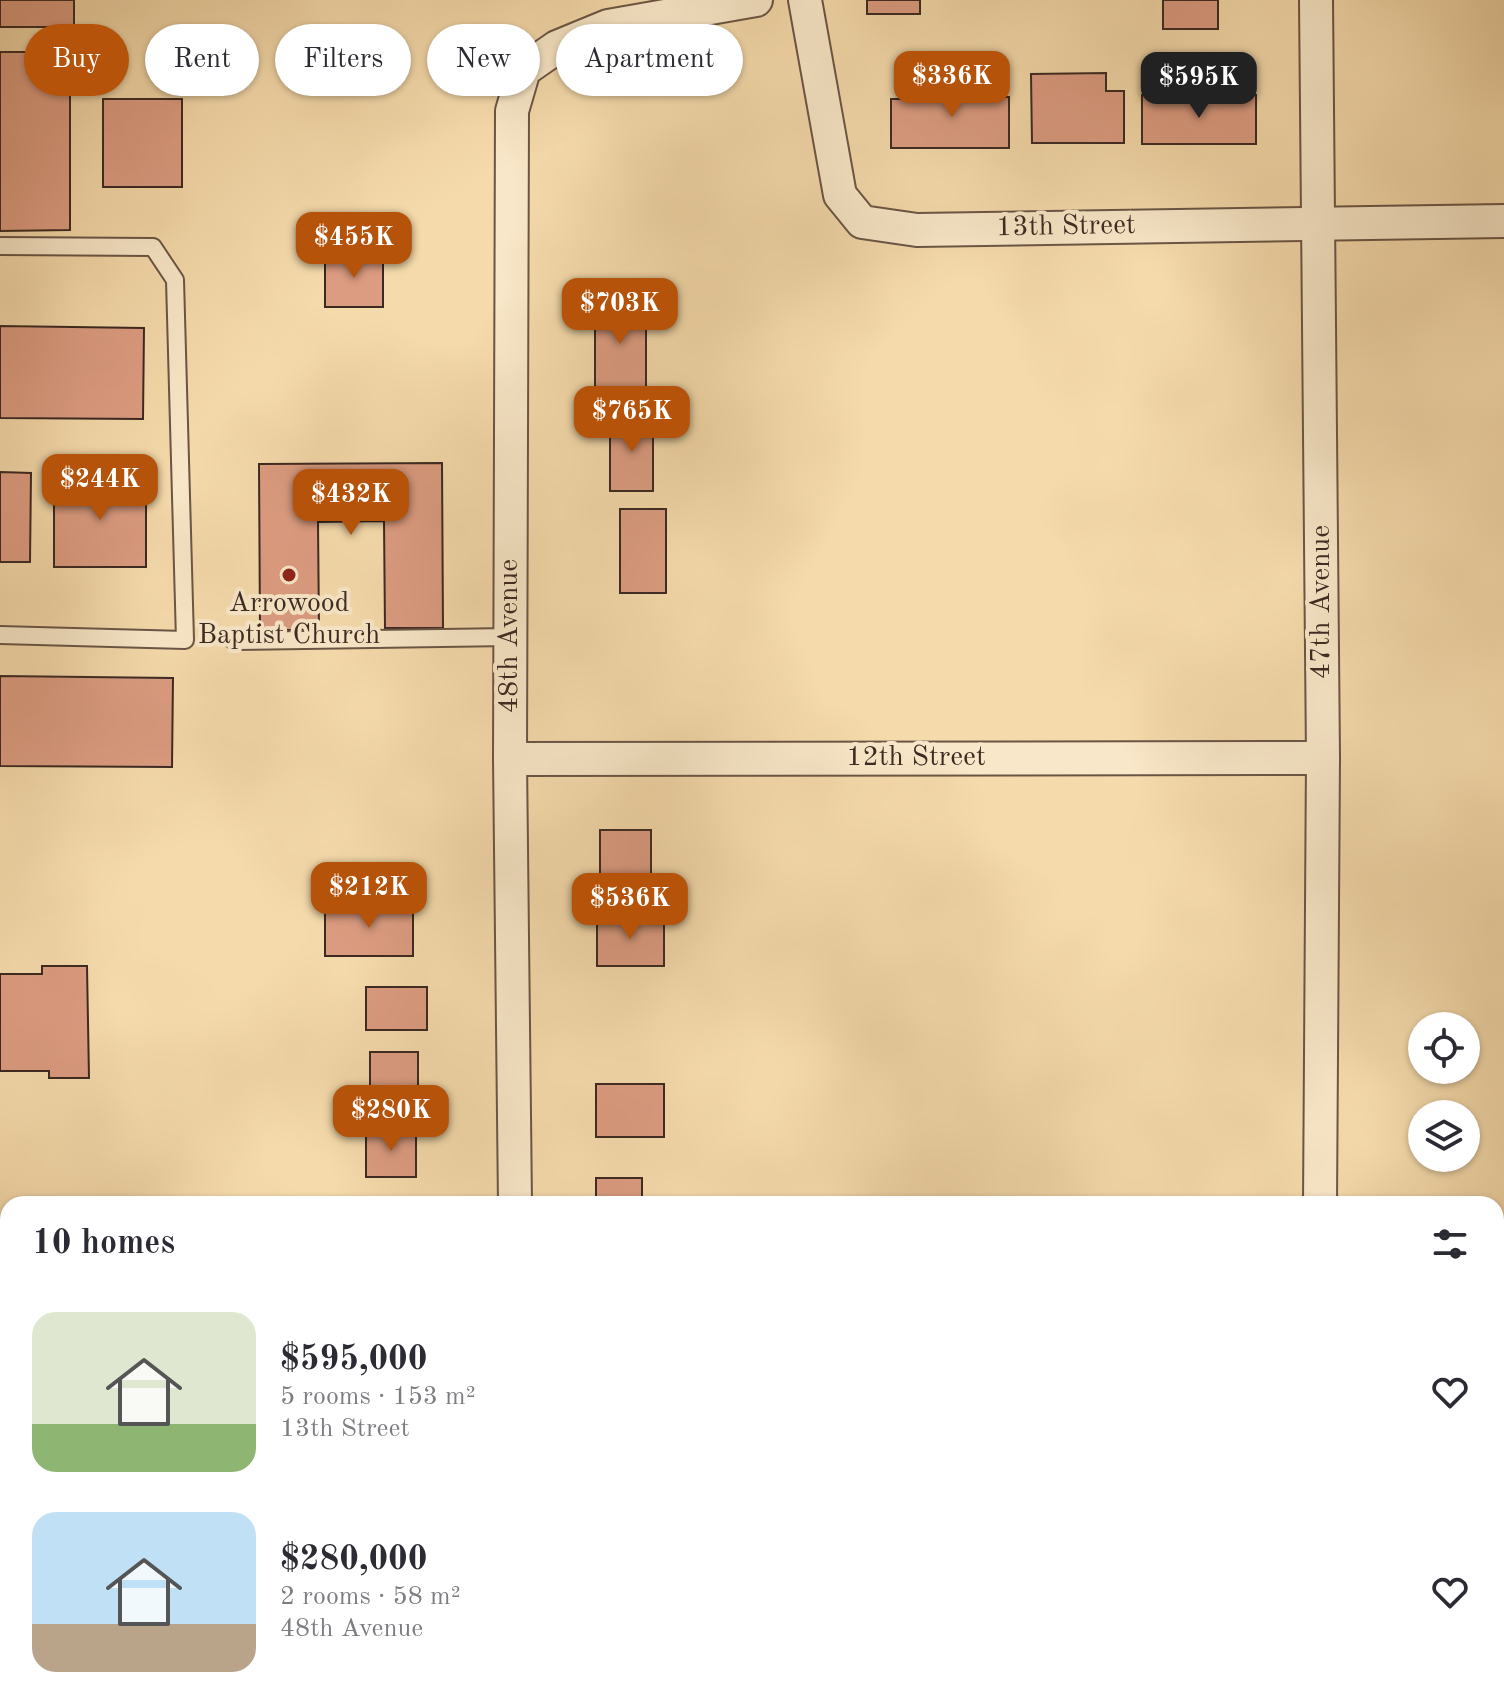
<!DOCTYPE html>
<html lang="en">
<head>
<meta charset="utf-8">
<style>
  :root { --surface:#fff; --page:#f7f7f7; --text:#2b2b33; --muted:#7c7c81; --accent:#b45309 }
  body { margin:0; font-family:"Old Standard TT",serif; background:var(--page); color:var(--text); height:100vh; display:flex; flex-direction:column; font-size:30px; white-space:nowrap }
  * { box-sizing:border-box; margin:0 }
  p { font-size:26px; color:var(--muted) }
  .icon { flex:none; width:44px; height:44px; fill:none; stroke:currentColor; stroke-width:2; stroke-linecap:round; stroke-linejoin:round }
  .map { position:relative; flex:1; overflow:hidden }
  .panel { position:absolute; left:0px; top:1196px; width:1504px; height:512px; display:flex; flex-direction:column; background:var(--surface); border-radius:24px 24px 0 0; box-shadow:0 2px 6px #0004 }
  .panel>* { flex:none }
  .top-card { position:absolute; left:24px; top:24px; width:800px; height:72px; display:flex; gap:16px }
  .buttons { position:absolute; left:1408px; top:1012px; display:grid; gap:16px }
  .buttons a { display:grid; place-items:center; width:72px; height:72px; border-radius:50%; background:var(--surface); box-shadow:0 2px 6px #0004; font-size:40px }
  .price { position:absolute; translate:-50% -68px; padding:0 18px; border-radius:16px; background:var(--accent); color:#fff; font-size:26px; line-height:52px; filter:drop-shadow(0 2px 4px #0008) }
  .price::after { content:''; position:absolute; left:50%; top:48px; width:24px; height:18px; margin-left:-12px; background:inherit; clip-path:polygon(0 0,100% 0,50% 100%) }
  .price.active { background:#222; color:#fff }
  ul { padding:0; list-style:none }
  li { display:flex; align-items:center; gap:24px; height:200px; padding:0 32px }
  li span { display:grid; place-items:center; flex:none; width:224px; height:160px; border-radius:24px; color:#555 }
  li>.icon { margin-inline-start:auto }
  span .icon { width:96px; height:96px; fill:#fffc; stroke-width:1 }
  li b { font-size:34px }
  h2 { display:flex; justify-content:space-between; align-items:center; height:96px; padding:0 32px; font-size:34px }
  .pill { padding:0 28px; border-radius:36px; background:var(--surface); box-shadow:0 2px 6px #0004; font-size:28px; line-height:72px }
  .pill.active { background:var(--accent); color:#fff }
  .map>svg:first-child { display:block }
  .building { fill:#dc9c81; stroke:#3b2923; stroke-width:2 }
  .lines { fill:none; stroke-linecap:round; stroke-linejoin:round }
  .lane-casing { stroke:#6a5545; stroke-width:20 }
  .street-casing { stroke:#6a5545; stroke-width:36 }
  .lane { stroke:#f8e7c8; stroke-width:16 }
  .street { stroke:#f8e7c8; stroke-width:32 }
  .poi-dot { fill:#8f2418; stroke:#f8e7c8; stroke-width:3 }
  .labels { text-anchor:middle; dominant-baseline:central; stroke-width:8; stroke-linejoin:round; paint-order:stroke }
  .street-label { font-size:28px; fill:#3b2923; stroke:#f8e7c8 }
  .poi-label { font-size:28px; fill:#3b2923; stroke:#f8e7c8 }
</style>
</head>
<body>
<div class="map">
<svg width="1504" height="1708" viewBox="0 0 1504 1708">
  <rect width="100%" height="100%" fill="#f5daab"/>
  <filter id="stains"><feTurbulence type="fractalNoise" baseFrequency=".0025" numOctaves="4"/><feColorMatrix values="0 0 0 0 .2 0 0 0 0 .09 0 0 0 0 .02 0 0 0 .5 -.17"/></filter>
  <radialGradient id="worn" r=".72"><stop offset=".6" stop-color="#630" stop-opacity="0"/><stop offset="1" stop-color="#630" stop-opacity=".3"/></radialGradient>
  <g class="building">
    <rect x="0" y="0" width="74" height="27"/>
    <rect x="867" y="0" width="53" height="14"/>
    <rect x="1163" y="0" width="55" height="29"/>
    <path d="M0,52H70V230L0,231Z"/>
    <path d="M1106,73V91H1124V143H1032L1031,74Z"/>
    <path d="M950,77H982V97H1009V148H891V99H950Z"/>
    <rect x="1142" y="95" width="114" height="49"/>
    <rect x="103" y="99" width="79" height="88"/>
    <rect x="325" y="252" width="58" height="55"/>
    <rect x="595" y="302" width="51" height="89"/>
    <path d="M0,326L144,328L143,419L0,418Z"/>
    <rect x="610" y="418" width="43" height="73"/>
    <path d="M442,463L443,628H385L384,521L318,522L319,630H260L259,464Z"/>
    <path d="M0,472L31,473L30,562H0Z"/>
    <rect x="54" y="478" width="92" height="89"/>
    <rect x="620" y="509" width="46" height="84"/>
    <path d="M0,676L173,678L172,767L0,766Z"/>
    <rect x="600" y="830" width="51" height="46"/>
    <rect x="325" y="905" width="88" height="51"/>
    <rect x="597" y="916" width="67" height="50"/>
    <path d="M42,966H87L89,1078H49V1071H0V974H42Z"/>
    <rect x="366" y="987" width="61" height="43"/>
    <rect x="370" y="1052" width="48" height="50"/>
    <rect x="596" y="1084" width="68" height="53"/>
    <rect x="366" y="1129" width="50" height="48"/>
    <rect x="596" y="1178" width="46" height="26"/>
    <path d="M97,1700V1708H2V1701Z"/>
    <path d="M678,1701L715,1702V1708H678Z"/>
  </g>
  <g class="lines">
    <defs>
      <g id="lane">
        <path d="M0,246L153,247L175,280L185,640L0,635"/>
        <path d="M234,641L510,637"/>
      </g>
      <g id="street">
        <path d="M805,0L840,195L862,222L917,230L1504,221"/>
        <path d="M1316,0L1323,758L1320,1204"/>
        <path d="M510,759L1323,758"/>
        <path d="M515,1204L510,759L512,111L524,70L557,47L608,26L756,0"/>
        <path d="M1496,1366H1504"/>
        <path d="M1496,1654H1504"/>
        <path d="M1297,1700V1708"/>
        <path d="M779,1708L781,1700"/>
      </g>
    </defs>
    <use href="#lane" class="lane-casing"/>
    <use href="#street" class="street-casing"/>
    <use href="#lane" class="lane"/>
    <use href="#street" class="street"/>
  </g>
  <circle class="poi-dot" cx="289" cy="575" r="8"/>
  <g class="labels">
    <g class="street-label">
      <text transform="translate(1066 227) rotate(-1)">13th Street</text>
      <text transform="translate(1322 602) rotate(-90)">47th Avenue</text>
      <text transform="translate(510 636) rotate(-90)">48th Avenue</text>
      <text x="916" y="758">12th Street</text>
    </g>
    <g class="poi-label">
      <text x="289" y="604">Arrowood<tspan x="289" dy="32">Baptist Church</tspan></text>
    </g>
  </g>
  <rect width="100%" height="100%" filter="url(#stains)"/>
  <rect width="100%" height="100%" fill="url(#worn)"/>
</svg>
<div class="buttons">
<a><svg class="icon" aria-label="locate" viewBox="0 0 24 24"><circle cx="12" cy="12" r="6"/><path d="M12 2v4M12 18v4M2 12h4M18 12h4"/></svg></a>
<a><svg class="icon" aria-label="layers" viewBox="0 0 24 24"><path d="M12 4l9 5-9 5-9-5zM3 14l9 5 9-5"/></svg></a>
</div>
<b class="price" style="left:952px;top:119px">$336K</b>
<b class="price active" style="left:1199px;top:120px">$595K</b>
<b class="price" style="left:354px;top:280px">$455K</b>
<b class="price" style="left:620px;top:346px">$703K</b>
<b class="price" style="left:632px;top:454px">$765K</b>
<b class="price" style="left:100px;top:522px">$244K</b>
<b class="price" style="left:351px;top:537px">$432K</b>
<b class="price" style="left:369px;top:930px">$212K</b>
<b class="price" style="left:630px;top:941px">$536K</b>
<b class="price" style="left:391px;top:1153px">$280K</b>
<div class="top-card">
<a class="pill active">Buy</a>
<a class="pill">Rent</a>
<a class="pill">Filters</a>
<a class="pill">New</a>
<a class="pill">Apartment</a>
</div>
<section class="panel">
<h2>10 homes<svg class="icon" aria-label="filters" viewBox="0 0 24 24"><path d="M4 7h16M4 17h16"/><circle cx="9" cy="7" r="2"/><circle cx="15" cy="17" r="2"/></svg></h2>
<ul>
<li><span style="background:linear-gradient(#dfe7d0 70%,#8fb573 0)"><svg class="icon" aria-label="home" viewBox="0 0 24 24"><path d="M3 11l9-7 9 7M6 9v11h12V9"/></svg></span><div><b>$595,000</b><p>5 rooms · 153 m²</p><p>13th Street</p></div><svg class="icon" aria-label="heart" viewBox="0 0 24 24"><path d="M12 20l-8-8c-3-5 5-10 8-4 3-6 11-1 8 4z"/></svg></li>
<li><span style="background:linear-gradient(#bfe0f5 70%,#b9a48a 0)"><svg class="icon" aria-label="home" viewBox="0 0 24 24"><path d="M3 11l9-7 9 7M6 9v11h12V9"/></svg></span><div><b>$280,000</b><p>2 rooms · 58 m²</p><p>48th Avenue</p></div><svg class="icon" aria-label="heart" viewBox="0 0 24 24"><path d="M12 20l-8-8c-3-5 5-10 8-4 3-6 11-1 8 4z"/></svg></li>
</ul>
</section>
</div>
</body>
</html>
